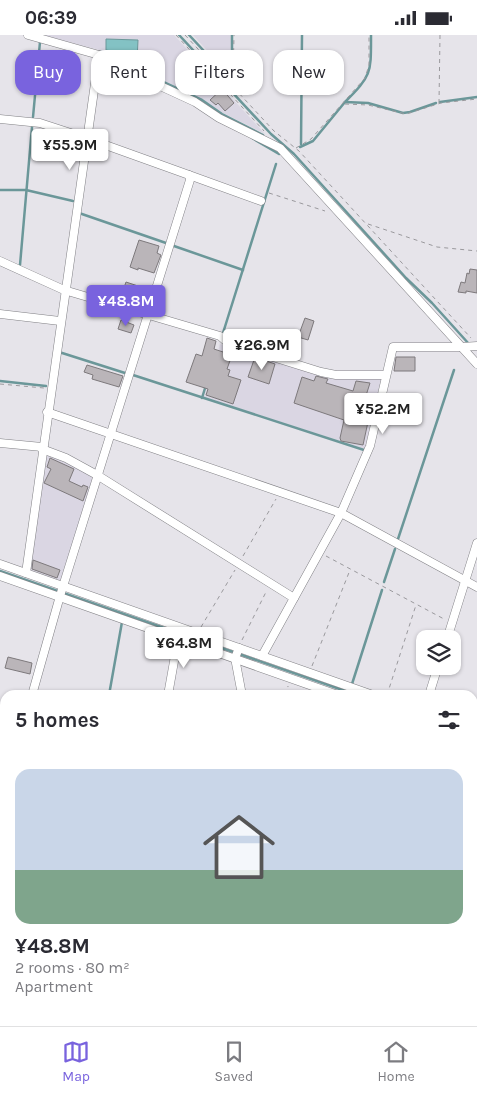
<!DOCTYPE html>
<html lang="en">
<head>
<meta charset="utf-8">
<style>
  :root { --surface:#fff; --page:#f7f7f7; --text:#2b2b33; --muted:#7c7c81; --line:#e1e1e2; --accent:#7963de }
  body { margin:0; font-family:Karla,sans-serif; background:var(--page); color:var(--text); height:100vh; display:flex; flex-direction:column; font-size:19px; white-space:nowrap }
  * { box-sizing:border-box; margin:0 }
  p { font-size:16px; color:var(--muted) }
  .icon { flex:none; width:28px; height:28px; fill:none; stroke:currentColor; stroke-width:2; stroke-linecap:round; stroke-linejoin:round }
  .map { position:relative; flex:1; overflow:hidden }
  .sheet { position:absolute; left:0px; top:655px; width:478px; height:336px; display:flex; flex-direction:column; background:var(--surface); border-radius:15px 15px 0 0; box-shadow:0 1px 4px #0004 }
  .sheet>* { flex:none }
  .hud { position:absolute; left:15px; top:15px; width:448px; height:45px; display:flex; gap:10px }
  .controls { position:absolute; left:416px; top:595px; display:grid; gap:10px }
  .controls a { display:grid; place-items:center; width:45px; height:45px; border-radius:10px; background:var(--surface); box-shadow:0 1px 4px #0004; font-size:25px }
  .price { position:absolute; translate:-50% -42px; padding:0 11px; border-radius:5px; background:#fff; color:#222; font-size:16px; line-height:32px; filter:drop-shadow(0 1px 2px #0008) }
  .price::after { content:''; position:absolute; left:50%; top:30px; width:15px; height:11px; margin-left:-8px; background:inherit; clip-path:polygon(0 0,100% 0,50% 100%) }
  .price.current { background:var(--accent); color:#fff }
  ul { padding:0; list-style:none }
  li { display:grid; align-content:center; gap:10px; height:265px; padding:0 15px }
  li+li { border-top:1px solid var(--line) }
  li span { display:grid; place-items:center; height:155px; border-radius:15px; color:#555 }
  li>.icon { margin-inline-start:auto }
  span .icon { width:90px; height:90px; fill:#fffc; stroke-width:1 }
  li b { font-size:21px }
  h2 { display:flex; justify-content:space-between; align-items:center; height:60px; padding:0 15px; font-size:21px }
  .chip { padding:0 18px; border-radius:15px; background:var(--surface); box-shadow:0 1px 4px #0004; font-size:18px; line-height:45px }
  .chip.current { background:var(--accent); color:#fff }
  .status { display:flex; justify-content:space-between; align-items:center; height:35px; padding:0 25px; background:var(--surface); direction:ltr }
  .status svg { height:14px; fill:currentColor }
  .dock { display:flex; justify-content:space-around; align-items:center; height:70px; border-top:1px solid var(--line); background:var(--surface); font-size:14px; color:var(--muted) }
  .dock a { display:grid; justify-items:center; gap:2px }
  .dock .current { color:var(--accent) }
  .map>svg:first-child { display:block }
  .built { fill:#dad6e3 }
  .forest { fill:#a0b68b }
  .water { fill:#83c2c4; stroke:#6b9799 }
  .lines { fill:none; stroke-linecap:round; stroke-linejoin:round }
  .stream { stroke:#6b9799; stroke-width:2.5 }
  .building { fill:#bab5b9; stroke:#7d797c }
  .lane-casing { stroke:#818085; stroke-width:5.5 }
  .street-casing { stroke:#818085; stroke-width:9 }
  .path { stroke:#9a999d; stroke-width:1; stroke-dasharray:4 4; stroke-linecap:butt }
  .lane { stroke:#fff; stroke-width:4 }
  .street { stroke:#fff; stroke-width:8 }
</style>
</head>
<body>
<div class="status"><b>06:39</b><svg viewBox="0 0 49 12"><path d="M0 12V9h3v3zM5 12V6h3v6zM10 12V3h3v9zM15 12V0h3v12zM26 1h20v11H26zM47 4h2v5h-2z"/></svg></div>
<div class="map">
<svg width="477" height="991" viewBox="0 0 477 991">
  <rect width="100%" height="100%" fill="#e6e4ea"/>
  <g class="built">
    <path d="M43,0H174L265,99L223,78L202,64L160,44L118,20Z"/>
    <path d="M193,0H231L230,41Z"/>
    <path d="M220,309L248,319H255L320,339L378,341L381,344L365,414L204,362Z"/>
    <path d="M46,418L90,438L93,442L60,547L30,537Z"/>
  </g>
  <path class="forest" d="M5,690V775L0,802V691Z"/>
  <path class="water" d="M106,4L138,5L137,26L117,17L106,15Z"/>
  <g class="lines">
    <g class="stream">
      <path d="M179,0L271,99L294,119L406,243L432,268L469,309"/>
      <path d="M189,0L231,45"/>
      <path d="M101,17L131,27L159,45L202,65L222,79L263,100"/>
      <path d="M232,44V0"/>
      <path d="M345,67C372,40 371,38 371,0"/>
      <path d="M440,67L477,62"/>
      <path d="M33,82L40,7"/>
      <path d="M252,103L279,119"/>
      <path d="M301,109L302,0"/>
      <path d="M300,112L313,106L345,67L368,68L403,78L410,77L436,68"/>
      <path d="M0,155H26L73,166"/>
      <path d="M79,178L166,208"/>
      <path d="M174,211L243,235"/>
      <path d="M20,230L32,92"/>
      <path d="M223,298L276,129"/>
      <path d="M59,317L125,338"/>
      <path d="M133,340L364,415"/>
      <path d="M0,346L46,351"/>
      <path d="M202,363L206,350"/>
      <path d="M398,504L454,335"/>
      <path d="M0,536L357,660"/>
      <path d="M384,547L395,514"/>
      <path d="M352,649L382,555"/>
      <path d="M373,657L381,660"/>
      <path d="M109,660L122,587L120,586"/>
      <path d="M472,707L477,710"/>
      <path d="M32,986L64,991"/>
      <path d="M170,991V986"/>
      <path d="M316,991V986"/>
      <path d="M464,991V986"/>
    </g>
  </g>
  <g class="building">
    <path d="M187,16L208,39L203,44L182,21Z"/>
    <path d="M222,54L234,68L225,76L218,68L216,70L210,65Z"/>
    <path d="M139,205L159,211L157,218L161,220L154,238L138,233V235L130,232Z"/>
    <path d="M470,234L477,235V258L466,256V258L458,257L461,247L465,248L467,238L469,239Z"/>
    <path d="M126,247L138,251L132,268L120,264Z"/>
    <path d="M305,283L314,286L308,305L298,302Z"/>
    <path d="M121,285L134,290L131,298L118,294Z"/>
    <path d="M207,303L216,306L214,314L232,320L227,334L230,335L228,341L241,345L233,369L206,360L208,354L186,347L196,319L202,321Z"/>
    <path d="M255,322L275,329L269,349L248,342Z"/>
    <path d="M396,322H415V336H394Z"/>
    <path d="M87,330L123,341L119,352L92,344L93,340L84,337Z"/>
    <path d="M316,341L328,344L326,348L353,356L356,346L370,348L363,370L371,373L363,410L341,406L340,403L344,385L294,368L302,342L314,346Z"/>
    <path d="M50,423L74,434L69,446L82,452L83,450L88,452L83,466L44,448L51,434L47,432Z"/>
    <path d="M33,525L60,535L57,543L32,534Z"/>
    <path d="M8,622L32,628L30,639L5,633Z"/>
  </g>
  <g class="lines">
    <defs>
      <path id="lane" d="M0,869L5,870"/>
      <g id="street">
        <path d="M28,0L99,20L129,31L156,49L195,67L219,83L280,113L477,329"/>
        <path d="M0,84L40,88L86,103L189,140L190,145L60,561L32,660"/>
        <path d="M189,140L261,166"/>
        <path d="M0,226L64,255L220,301C230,310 240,318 254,316L321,337L336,340H385"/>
        <path d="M0,279L60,286"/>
        <path d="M47,377L341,478L477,552"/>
        <path d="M0,408L42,412"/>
        <path d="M42,414L66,423L97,440L294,563"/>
        <path d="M0,529L373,660"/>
        <path d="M26,538L99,20"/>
        <path d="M0,541L338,660"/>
        <path d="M447,604L477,508"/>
        <path d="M239,613L235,623L242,660"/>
        <path d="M262,621L341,478L370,411L393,312H462L477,311"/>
        <path d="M168,660L178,604"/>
        <path d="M429,660L438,631"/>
        <path d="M0,687L5,686"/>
        <path d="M472,701L477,703"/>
        <path d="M472,712L477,715"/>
        <path d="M0,827L5,801"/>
        <path d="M472,908L477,907"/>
        <path d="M0,968L5,981"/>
        <path d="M0,988L22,991"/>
        <path d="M110,991L111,986"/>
        <path d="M245,991L246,986"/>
        <path d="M403,991L404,986"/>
      </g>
    </defs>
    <use href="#lane" class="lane-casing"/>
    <use href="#street" class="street-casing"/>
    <g class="path">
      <path d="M176,0L264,96"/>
      <path d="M185,0L274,96L299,116L471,303"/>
      <path d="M232,49L233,46L234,0"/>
      <path d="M439,68L440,0"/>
      <path d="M345,69L368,70L406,79L441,68L477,64"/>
      <path d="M296,113L311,104L365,43L369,30V0"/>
      <path d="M269,158L325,176"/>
      <path d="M368,189L437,212L477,216"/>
      <path d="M0,349L44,353"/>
      <path d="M243,521L276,464"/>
      <path d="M326,521L444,584"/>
      <path d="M201,592L235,535"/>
      <path d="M242,605L267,555"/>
      <path d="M312,631L350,535"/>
      <path d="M287,660L288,651"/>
      <path d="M387,660L416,570"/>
    </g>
    <use href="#lane" class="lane"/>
    <use href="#street" class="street"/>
  </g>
</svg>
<div class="controls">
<a><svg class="icon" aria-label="layers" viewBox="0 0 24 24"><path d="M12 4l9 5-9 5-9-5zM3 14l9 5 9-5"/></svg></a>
</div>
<b class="price" style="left:70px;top:136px">¥55.9M</b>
<b class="price current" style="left:126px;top:292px">¥48.8M</b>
<b class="price" style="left:262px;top:336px">¥26.9M</b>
<b class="price" style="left:383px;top:400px">¥52.2M</b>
<b class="price" style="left:184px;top:634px">¥64.8M</b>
<div class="hud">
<a class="chip current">Buy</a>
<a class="chip">Rent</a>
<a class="chip">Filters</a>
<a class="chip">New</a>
</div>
<section class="sheet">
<h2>5 homes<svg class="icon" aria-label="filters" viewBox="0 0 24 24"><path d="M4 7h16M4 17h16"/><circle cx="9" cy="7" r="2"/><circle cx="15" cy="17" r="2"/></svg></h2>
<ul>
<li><span style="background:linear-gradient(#c9d6e8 65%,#7fa58c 0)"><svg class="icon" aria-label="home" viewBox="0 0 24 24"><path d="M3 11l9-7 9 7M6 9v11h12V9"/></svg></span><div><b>¥48.8M</b><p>2 rooms · 80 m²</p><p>Apartment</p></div></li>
</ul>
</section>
</div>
<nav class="dock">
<a class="current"><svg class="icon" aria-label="map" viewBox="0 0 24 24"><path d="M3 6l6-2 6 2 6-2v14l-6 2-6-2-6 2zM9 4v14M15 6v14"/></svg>Map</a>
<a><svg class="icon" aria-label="saved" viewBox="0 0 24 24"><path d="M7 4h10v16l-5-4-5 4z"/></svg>Saved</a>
<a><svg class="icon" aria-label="home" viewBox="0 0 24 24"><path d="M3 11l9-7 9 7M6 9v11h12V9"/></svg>Home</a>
</nav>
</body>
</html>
